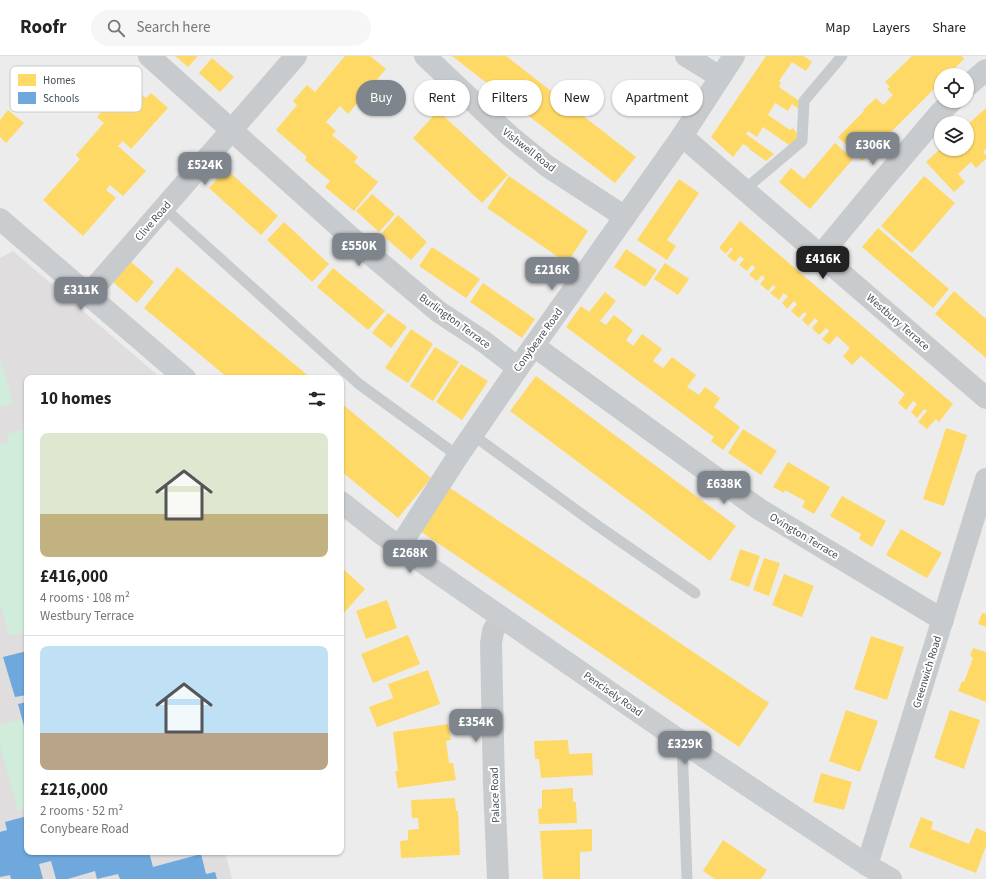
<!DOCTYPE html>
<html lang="en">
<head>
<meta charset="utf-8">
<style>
  :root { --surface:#fff; --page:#f6f6f6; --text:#222; --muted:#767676; --line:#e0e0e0; --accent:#7f858c }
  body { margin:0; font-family:"Source Sans 3",sans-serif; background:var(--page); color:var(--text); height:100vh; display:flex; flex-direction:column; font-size:15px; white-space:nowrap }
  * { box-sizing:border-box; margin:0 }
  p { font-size:13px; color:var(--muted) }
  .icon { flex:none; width:22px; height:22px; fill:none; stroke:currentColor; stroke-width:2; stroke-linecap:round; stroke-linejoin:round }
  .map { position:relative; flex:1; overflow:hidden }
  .drawer { position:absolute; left:24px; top:319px; width:320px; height:480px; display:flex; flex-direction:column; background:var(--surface); border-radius:8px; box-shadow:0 1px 3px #0004 }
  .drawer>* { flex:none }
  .banner { position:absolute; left:356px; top:24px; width:380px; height:36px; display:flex; gap:8px }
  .buttons { position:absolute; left:934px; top:12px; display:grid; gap:8px }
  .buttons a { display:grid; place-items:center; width:40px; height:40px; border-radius:50%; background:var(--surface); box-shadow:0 1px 3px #0004; font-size:20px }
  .price { position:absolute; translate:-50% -34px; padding:0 9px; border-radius:8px; background:var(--accent); color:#fff; font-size:13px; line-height:26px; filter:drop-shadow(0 1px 2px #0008) }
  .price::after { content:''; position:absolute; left:50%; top:24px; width:12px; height:9px; margin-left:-6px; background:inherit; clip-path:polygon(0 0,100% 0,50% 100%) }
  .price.current { background:#222; color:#fff }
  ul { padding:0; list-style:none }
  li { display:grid; align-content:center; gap:8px; height:212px; padding:0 16px }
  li+li { border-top:1px solid var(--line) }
  li span { display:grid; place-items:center; height:124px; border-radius:8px; color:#555 }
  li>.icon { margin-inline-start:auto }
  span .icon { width:72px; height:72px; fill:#fffc; stroke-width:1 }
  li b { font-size:17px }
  h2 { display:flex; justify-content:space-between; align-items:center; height:48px; padding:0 16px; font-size:17px }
  .tag { padding:0 14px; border-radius:18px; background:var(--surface); box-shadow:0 1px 3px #0004; font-size:14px; line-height:36px }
  .tag.current { background:var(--accent); color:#fff }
  header { display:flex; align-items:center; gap:24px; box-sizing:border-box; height:56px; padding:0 20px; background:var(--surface); border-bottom:1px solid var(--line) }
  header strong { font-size:19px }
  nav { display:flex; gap:22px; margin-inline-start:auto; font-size:14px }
  .search { width:280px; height:36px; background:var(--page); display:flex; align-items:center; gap:10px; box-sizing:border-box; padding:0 14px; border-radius:22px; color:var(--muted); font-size:15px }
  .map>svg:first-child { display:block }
  .education { fill:#dfddde }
  .green { fill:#d0eddc }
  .homes { fill:#ffd966 }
  .schools { fill:#6fa8dc }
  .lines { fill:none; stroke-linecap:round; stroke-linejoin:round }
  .lane { stroke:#c8cbcd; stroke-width:11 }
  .street { stroke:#c8cbcd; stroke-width:22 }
  .secondary { stroke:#c9cdd0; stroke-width:22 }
  .labels { text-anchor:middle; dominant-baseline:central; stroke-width:4; stroke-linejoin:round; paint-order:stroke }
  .street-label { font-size:11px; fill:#444e58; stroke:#fff }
  .key { fill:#fff; stroke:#c7cacd; stroke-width:1 }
  .key-label { font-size:11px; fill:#444e58 }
</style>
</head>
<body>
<header>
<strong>Roofr</strong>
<div class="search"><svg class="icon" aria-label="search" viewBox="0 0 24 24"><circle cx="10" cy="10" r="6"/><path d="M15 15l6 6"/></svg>Search here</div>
<nav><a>Map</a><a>Layers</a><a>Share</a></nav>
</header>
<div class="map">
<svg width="986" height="823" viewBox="0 0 986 823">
  <rect width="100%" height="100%" fill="#edecec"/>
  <path class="education" d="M13,195L161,322H27V796H225L232,823H0V202Z"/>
  <g class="green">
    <path d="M0,303L13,347L0,351Z"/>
    <path d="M27,373V575L9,580L0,546V389L9,387L7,378Z"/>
    <path d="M22,663L27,683V752L18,755L0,689V669Z"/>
  </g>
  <g class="homes">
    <path d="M175,0H198L188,11Z"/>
    <path d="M345,0H370L386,13L348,58L340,50L326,66L336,75L332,79L358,101L354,106L378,126L354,155L325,131L330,125L305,104L307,101L276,74L297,49L293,45L307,29L315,36Z"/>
    <path d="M452,0H506L636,101L615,127Z"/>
    <path d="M766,0H804L812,6L806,15L792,6L779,25L781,27L779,31L801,46L800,54L792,48L788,55L775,47L768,59L790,74L793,72L800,81L789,89L763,71L757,81L748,75L746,78L774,98L766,105L749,93L750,92L743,88L733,101L711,81Z"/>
    <path d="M912,0H962L964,3L948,19H941V26L862,105L838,81L864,55L863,54L876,42L883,49L893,39L887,33L890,31L885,26Z"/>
    <path d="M212,2L234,21L220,36L199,17Z"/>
    <path d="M128,26L146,42L151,37L168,52L131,93L123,85L118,90L146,115L123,140L110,129L106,134L116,142L83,180L43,144L80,103L76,99L104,67L97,61Z"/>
    <path d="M986,52V93L983,96L986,99V103L976,112L971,106L958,118L965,126L954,136L926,106L940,93H967V69Z"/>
    <path d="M8,54L24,67L6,87L0,81V64Z"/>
    <path d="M438,55L508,119L482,147L413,82Z"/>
    <path d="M835,87L853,103L810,153L779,126L791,112L804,123Z"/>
    <path d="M226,113L278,160L261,179L209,132Z"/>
    <path d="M509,120L588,175L567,207L487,152Z"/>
    <path d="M924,120L955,147L912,197L881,170Z"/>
    <path d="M679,123L699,137L667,184L676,190L667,204L637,184Z"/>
    <path d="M372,138L395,158L379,176L356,155Z"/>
    <path d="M398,159L427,186L411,204L381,178Z"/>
    <path d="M740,165L953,348L939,366L936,363L927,373L918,366L927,355L924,353L917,362L911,356L917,348L913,345L906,354L898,347L905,338L861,300L852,309L843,300L850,292L837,280L829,289L822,283L829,275L826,272L819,279L812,272L818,265L815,262L808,270L802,264L807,258L804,256L799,262L791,255L797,248L794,245L787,253L782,247L788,240L786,239L784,237L779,244L770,237L776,231L773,229L768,235L760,228L765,222L762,219L757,225L749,219L755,212V211L752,209L747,215L739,209L744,203L740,200L735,206L727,200L733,193L731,191L726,198L719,192Z"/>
    <path d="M284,166L329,208L312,226L267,184Z"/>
    <path d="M878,172L949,233L933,252L862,191Z"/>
    <path d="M432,191L480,223L466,242L419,210Z"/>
    <path d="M626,193L657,214L645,231L614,211Z"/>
    <path d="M130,205L154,226L137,247L113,226Z"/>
    <path d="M665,207L689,223L678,239L654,223Z"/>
    <path d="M177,211L311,322H228L144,252Z"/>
    <path d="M333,212L385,255L368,274L317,231Z"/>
    <path d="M483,227L535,263L522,282L470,246Z"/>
    <path d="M954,235L986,263V302L935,258Z"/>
    <path d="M605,236L616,245L600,265L606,269L614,259L633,274L626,284L633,290L642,278L662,293L653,305L663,312L672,301L696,319L687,331L699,339L705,331L720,342L714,351L740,371L723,394L711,385L714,381L566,271L581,250L589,256Z"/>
    <path d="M388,257L407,271L391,292L372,277Z"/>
    <path d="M411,273L433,288L408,327L385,312Z"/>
    <path d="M435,291L459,306L433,345L410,330Z"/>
    <path d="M461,308L488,325L462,364L436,346Z"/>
    <path d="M536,320L736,470L710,505L510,355Z"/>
    <path d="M341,347L431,422L398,462L341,415Z"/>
    <path d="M946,372L967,379L944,450L923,443Z"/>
    <path d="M743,373L777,395L761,419L728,397Z"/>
    <path d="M788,406L830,431L814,458L802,451L805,445L785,434L784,437L773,431Z"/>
    <path d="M450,432L769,647L739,691L420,475Z"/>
    <path d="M842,440L886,465L872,491L859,483L861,478L830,460Z"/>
    <path d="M901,473L942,497L927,522L886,499Z"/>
    <path d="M740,493L760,500L749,531L730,524Z"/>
    <path d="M764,502L780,507L769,540L753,534Z"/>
    <path d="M341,511L365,533L343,558L341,556Z"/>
    <path d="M784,518L814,530L802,561L772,549Z"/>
    <path d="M387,544L397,572L366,583L356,555Z"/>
    <path d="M982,557L986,558V571L978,568Z"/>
    <path d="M408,579L420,608L373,627L361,598Z"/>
    <path d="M871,580L904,591L887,644L854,633Z"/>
    <path d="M973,592L986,596V646L958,635L962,625L964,626L973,602L970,600Z"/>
    <path d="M428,614L440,648L377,671L369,651L393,642L388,628Z"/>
    <path d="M846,654L878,665L860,716L829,705Z"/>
    <path d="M950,654L980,664L964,713L934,702Z"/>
    <path d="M448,668L451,684L446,685L449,707H453L456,724L398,732L395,715H398L393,676Z"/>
    <path d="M568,684L569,698L592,697L593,719L541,722L539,703H535L534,685Z"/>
    <path d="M821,717L852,726L844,754L813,746Z"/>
    <path d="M573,732V746H576L577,767L539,768L538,753L542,752V734Z"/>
    <path d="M455,742L456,755H458L460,799L401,802L400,785L408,784V774L419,773L418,762H412L411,744Z"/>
    <path d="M921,761L933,766L931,773L969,788L976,772L986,776V790L976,817L909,791Z"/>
    <path d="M592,773V795L580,796V823H543L540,775Z"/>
    <path d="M723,784L767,814L761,823H715L703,815Z"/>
  </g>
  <g class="schools">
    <path d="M27,595V639L15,641L3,601Z"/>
    <path d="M27,646V681L18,648Z"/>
    <path d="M27,760V796H149L153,811L201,798L206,818L215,816L217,823H120L118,818L97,823L95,815L68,823H56L51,805L39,808L43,823H11L10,819L0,821V776L7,774L5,766Z"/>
  </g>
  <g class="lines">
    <g class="lane">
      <path d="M744,134L802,85L804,45L842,0"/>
      <path d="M164,152L359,328L458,400"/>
      <path d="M473,379L598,470L695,537"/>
      <path d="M682,686L687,823"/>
    </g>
    <g class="street">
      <path d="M149,0L365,194L439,256L483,285L518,312"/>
      <path d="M425,0L510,80L547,110L625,161"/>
      <path d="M686,0L720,21"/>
      <path d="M967,30L986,14"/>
      <path d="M682,80L986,342"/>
      <path d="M820,200L882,125L940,57L952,45"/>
      <path d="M88,239L296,0"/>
      <path d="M534,290L759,453L943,564"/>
      <path d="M400,490L458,400L518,312L682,80L734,0"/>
      <path d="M867,809L986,423"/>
      <path d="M498,823L494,729L491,587L493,575L501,561"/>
    </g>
    <g class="secondary">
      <path d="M0,163L185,322"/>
      <path d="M341,446L383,479L501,561L682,686L867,809L891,823"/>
    </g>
  </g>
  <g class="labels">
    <g class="street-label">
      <text transform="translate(529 94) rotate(38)">Vishwell Road</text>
      <text transform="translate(153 165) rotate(-49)">Clive Road</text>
      <text transform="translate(455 265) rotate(36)">Burlington Terrace</text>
      <text transform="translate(898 266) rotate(41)">Westbury Terrace</text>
      <text transform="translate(538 284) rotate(-54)">Conybeare Road</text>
      <text transform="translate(804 480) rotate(31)">Ovington Terrace</text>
      <text transform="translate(927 616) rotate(-73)">Greenwich Road</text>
      <text transform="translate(613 638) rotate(35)">Pencisely Road</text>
      <text transform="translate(495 739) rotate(-92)">Palace Road</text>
    </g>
  </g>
  <rect x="10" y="10" width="132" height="46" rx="6" class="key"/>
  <rect x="18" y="18" width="18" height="12" fill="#ffd966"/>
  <rect x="18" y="36" width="18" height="12" fill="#6fa8dc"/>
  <g class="key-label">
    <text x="43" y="28">Homes</text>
    <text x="43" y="46">Schools</text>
  </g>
</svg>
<div class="buttons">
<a><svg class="icon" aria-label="locate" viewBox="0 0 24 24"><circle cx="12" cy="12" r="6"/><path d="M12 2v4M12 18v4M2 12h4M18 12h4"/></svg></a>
<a><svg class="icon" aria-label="layers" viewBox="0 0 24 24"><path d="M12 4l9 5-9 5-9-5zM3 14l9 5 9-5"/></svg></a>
</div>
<b class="price" style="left:873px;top:110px">£306K</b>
<b class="price" style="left:205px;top:130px">£524K</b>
<b class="price" style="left:359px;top:211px">£550K</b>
<b class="price current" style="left:823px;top:224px">£416K</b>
<b class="price" style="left:552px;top:235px">£216K</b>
<b class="price" style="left:81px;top:255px">£311K</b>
<b class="price" style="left:724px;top:449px">£638K</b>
<b class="price" style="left:410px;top:518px">£268K</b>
<b class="price" style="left:476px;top:687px">£354K</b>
<b class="price" style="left:685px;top:709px">£329K</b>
<div class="banner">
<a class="tag current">Buy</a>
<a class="tag">Rent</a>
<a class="tag">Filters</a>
<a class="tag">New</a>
<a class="tag">Apartment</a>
</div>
<section class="drawer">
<h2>10 homes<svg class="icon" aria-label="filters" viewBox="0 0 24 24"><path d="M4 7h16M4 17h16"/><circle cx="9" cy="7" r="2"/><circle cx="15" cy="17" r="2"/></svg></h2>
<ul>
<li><span style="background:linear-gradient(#dfe7d0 65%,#c2b280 0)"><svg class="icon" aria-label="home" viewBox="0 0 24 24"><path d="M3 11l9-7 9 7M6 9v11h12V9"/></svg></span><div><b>£416,000</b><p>4 rooms · 108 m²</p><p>Westbury Terrace</p></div></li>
<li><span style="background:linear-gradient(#bfe0f5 70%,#b9a48a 0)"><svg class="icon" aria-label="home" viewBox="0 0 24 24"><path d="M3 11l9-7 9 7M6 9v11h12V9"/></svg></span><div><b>£216,000</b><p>2 rooms · 52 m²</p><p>Conybeare Road</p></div></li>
</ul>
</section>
</div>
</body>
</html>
